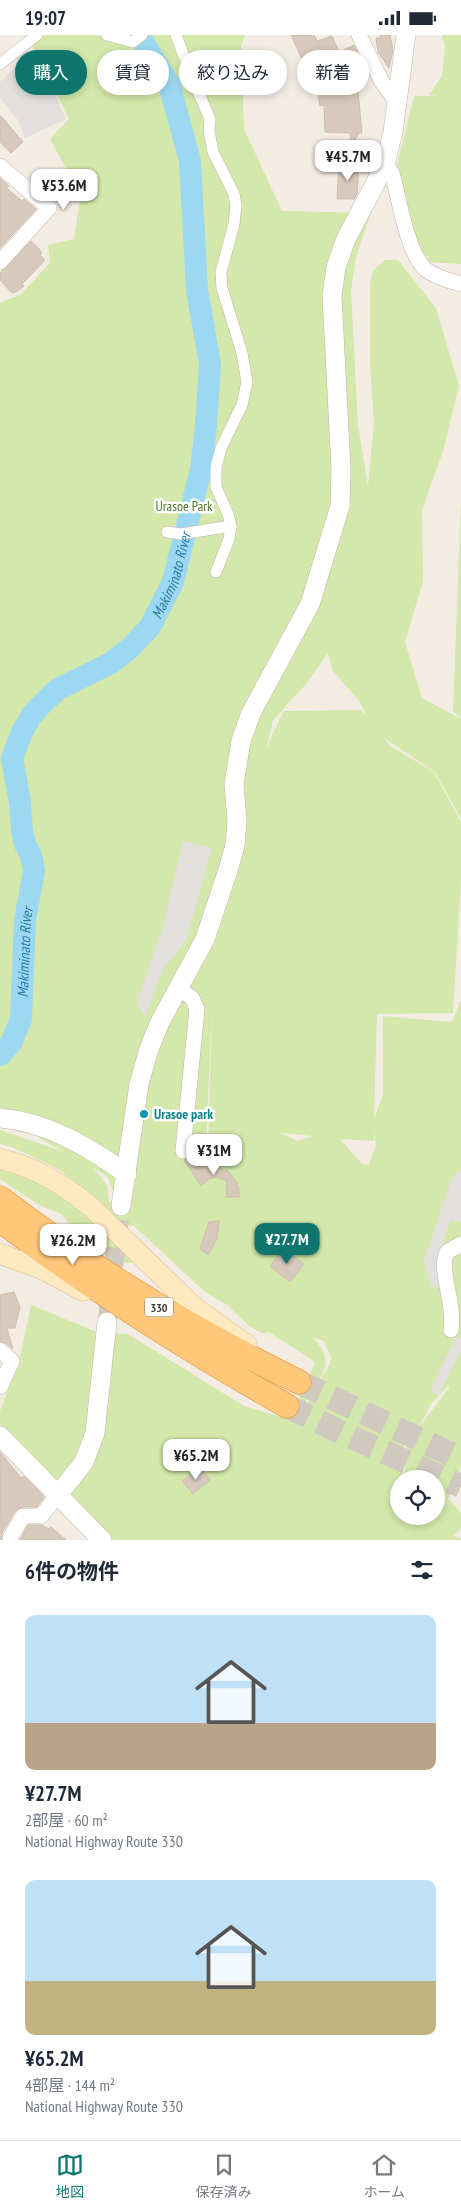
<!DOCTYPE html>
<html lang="ja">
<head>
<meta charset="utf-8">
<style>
  :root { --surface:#fff; --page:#f2f2f3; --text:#1f2937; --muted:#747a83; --line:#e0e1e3; --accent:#0f766e }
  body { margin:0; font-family:"PT Sans Narrow","Noto Sans JP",sans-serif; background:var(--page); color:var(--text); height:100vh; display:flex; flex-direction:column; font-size:19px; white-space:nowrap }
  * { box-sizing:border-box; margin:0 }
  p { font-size:16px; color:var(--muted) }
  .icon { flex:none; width:28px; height:28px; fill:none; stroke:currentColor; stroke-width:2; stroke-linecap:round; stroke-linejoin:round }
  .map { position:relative; height:1505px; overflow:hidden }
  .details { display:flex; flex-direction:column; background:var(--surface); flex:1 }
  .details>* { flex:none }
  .banner { position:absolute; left:15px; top:15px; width:431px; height:45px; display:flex; gap:10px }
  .controls { position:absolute; left:390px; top:1435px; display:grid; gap:10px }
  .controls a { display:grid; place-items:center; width:55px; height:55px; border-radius:50%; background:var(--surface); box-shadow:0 2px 8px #0003; font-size:25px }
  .price { position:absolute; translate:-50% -42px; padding:0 11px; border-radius:10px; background:#fff; color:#222; font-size:16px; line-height:32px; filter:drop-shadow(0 1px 2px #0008) }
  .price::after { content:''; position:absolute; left:50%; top:30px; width:15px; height:11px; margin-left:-8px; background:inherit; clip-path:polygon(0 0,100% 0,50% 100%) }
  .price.selected { background:var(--accent); color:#fff }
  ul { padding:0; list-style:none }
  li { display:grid; align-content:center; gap:10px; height:265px; padding:0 25px }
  li span { display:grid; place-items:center; height:155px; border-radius:10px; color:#555 }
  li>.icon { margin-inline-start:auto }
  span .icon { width:90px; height:90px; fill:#fffc; stroke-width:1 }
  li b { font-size:21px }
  h2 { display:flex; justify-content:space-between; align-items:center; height:60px; padding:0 25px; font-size:21px }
  .pill { padding:0 18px; border-radius:22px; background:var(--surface); box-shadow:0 2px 8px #0003; font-size:18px; line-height:45px }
  .pill.selected { background:var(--accent); color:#fff }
  .status { display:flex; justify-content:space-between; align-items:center; height:35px; padding:0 25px; background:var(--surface); direction:ltr }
  .status svg { height:14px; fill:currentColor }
  .tab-bar { display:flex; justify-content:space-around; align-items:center; height:70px; border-top:1px solid var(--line); background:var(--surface); font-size:14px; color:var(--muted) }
  .tab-bar a { display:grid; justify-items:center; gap:2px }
  .tab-bar .selected { color:var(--accent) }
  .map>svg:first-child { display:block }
  .green { fill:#d3e8aa; fill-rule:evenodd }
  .parking { fill:#e3dfdc }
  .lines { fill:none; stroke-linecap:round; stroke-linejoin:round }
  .river { stroke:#9dd8f2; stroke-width:22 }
  .building { fill:#d7c9bc; stroke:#cfbeac }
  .tertiary-tunnel { stroke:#cfc9c0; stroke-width:19; stroke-dasharray:19 9; stroke-linecap:butt }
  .trunk-tunnel { stroke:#cfc9c0; stroke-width:24; stroke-dasharray:24 12; stroke-linecap:butt }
  .pedestrian-casing { stroke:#c1b6a9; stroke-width:12 }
  .minor-casing { stroke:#c1b6a9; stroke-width:16 }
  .tertiary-casing { stroke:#c1b6a9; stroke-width:20 }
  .secondary-casing { stroke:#d7be94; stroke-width:21 }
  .trunk-casing { stroke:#e18d2f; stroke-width:25 }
  .pedestrian { stroke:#fff; stroke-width:11 }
  .minor { stroke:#fff; stroke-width:15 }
  .tertiary { stroke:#fff; stroke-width:19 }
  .secondary { stroke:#ffe9c1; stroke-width:20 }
  .trunk { stroke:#ffc779; stroke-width:24 }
  .culture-dot { fill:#0f9aa8; stroke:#fff; stroke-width:2 }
  .labels { text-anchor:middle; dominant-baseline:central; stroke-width:5; stroke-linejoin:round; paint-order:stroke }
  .shield { fill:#fff; stroke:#7c7670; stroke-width:1 }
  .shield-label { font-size:12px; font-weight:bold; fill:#443c33 }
  .park-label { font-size:14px; fill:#4d7726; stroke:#fff }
  .culture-label { font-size:14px; font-weight:bold; fill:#0d838f; stroke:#fff; text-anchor:start }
  .water-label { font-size:15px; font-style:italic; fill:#287ba2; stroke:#fff }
</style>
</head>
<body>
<div class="status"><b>19:07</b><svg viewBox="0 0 49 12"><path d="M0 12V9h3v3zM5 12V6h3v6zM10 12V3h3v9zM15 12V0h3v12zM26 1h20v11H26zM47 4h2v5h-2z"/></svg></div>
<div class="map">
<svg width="461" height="1505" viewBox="0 0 461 1505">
  <rect width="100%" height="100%" fill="#f2ece3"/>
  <g class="green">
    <path d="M27,0H97L137,14L150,0H245L241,11L244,94L282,176L371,178L356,222L351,256L358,390L368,451L374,388L370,329V249L373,235L386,225H398L436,273L459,351L443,416L422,475L423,546L405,607L422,663L461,684V784L435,737L384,703L390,711L434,737L461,787V847L453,978L377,979L374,1084L383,1059V981L452,987L461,965V1430L448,1464L461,1478V1493L453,1501L461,1503V1505H113L0,1389V1376L20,1322L31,1270L97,1297L128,1299L244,1371L285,1383L303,1357L315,1327L269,1297L262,1298L249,1291L226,1269L205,1257L134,1191L118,1188L103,1171L60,1135L12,1112L0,1109V1095L64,1117L34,1100L0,1092V268L21,259L50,228L48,210L74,204L81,160L50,104L69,84ZM328,618L333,636L360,667L367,682L361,675L284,676L272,700L266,716L273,685L306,649ZM212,968L208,1118L206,1117ZM374,1095L376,1111L369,1129H362L340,1104L374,1106ZM281,1098L312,1101H313L298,1106ZM93,1133L107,1141L120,1173L109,1167L107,1150ZM312,1302L324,1306L331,1322L330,1329L302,1377C311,1345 344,1333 312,1302ZM449,1350V1353L420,1391L430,1370ZM409,1398L415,1400L407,1412L404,1444H436V1481H399V1444H402L404,1430L398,1425Z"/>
    <path d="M442,0H461V229L428,227V221L422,219L413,206L395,138L414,61H438L429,60L442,41L445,11Z"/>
    <path d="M461,465V683L453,676Z"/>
    <path d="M0,1133C53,1144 94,1185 130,1223L132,1228H126L74,1194L61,1179L39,1170L0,1144Z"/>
  </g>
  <g class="parking">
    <path d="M38,22L66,84L25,103L18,85L0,63V47L13,34Z"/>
    <path d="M183,806L212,813L186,906L163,934L145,982L137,967L162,895Z"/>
    <path d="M461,1134V1188L451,1185L436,1225L441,1248L431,1254L424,1225L452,1143Z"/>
    <path d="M456,1302L461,1304V1315L439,1360L430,1356Z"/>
  </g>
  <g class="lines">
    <path class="river" id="s1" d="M0,1020L11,1008L21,984L25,885L34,836L31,820L25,809L22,796L20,768L12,723L22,697L32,680L42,669L58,654L111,628L130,613L150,592L173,547L201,434L206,390L210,329L197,255L190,126L169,49L139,0"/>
  </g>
  <g class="building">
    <path d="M291,0H314L317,6L332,1L339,17L354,10L365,34L356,36L362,98H359L351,112L350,98L325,97L324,70L320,71L317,54L321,53L312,22L303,26Z"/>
    <path d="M380,0H390L393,15L389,33L378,17L376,3H381Z"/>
    <path d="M0,80L23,107L11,118L0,107Z"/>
    <path d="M339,129L359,130L357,159L354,164H337Z"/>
    <path d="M0,143L9,151L6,153L22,166L24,164L36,174L0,213Z"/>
    <path d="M31,206L38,213L42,218L40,220L45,225L22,249L24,251L18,256L12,258L0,245V238Z"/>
    <path d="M189,1123L199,1132L211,1125L226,1137V1134L238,1149H236L239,1153V1162H226L227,1146L216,1142L209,1144L201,1151L184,1125Z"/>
    <path d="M219,1186L217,1204L208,1220L200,1214L209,1187Z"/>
    <path d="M284,1214L304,1229L290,1247L270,1231Z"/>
    <path d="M14,1257L20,1272L15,1293H7L13,1314L6,1308L0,1306V1260Z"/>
    <path d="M0,1417L21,1443L24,1441L44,1462L37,1472H23L15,1476L2,1498L1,1505Z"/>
    <path d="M200,1432L210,1445L193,1459L182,1446Z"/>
    <path d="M28,1490H42L49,1494L51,1492L66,1505H20Z"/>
  </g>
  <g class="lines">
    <path class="tertiary-tunnel" d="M107,1287L121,1171"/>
    <g class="trunk-tunnel">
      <path d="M299,1347L461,1424"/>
      <path d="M287,1371L342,1398L461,1451"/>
    </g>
    <defs>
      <g id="pedestrian">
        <path d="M107,0L133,7L142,0"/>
        <path d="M176,0L193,45L210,84L209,96L213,117L234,159L236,170L234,189L221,237L222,253L242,318L247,347L242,370L221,413L216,432V452L228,479L231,491L229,504L216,537"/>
        <path d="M0,29L37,0"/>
        <path d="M167,497L181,499L231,491"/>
      </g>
      <g id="minor">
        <path d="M359,0L382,47L397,68"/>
        <path d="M385,130L392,138C399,163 407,217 425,234C435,242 449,246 461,249"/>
        <path d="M0,131L49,173L0,227"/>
        <path d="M178,953L192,963L197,974L183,1116"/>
        <path d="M451,1295C456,1271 438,1234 447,1217L461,1209"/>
        <path d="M0,1315L12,1326L0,1352"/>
        <path d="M10,1503L23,1481H41L58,1460"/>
      </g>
      <g id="tertiary">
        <path d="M0,1083C48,1087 88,1112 127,1139"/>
        <path d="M121,1171L139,1049L149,1014L160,987L205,904L229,832L235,810L237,786L234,749L241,706L251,678L310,569L340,471L341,434L332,261L336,232L346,204L385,130L393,97L406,0"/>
        <path d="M0,1401L102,1505"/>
        <path d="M58,1460L84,1427L95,1398L107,1287"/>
      </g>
      <g id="secondary">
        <path d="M0,1124C35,1132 63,1149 91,1172L194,1272L247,1310"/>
        <path d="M0,1219L42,1234L83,1256"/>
      </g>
      <g id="trunk">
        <path d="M0,1163C94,1235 193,1295 299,1347"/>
        <path d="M0,1185C91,1254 188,1315 287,1371"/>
      </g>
    </defs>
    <use href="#pedestrian" class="pedestrian-casing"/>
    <use href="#minor" class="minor-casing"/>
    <use href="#tertiary" class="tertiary-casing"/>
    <use href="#secondary" class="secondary-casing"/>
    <use href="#trunk" class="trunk-casing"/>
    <use href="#pedestrian" class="pedestrian"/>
    <use href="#minor" class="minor"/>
    <use href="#tertiary" class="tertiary"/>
    <use href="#secondary" class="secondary"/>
    <use href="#trunk" class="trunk"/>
  </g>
  <circle class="culture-dot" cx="144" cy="1079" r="5"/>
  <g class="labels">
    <rect class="shield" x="145" y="1262.5" width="28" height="19" rx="4"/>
    <g class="shield-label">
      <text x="159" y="1272">330</text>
    </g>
    <g class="park-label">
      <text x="184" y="471">Urasoe Park</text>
    </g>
    <g class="culture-label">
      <text x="154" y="1079">Urasoe park</text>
    </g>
    <g class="water-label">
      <text stroke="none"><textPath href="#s1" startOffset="560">Makiminato River</textPath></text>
      <text stroke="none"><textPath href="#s1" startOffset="109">Makiminato River</textPath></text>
    </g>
  </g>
</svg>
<div class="controls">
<a><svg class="icon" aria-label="locate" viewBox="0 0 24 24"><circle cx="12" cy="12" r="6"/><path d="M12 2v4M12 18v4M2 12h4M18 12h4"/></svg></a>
</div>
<b class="price" style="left:348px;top:147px">¥45.7M</b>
<b class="price" style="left:64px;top:176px">¥53.6M</b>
<b class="price" style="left:214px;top:1141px">¥31M</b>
<b class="price selected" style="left:287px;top:1230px">¥27.7M</b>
<b class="price" style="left:73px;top:1231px">¥26.2M</b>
<b class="price" style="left:196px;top:1446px">¥65.2M</b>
<div class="banner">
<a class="pill selected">購入</a>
<a class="pill">賃貸</a>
<a class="pill">絞り込み</a>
<a class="pill">新着</a>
</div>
</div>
<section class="details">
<h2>6件の物件<svg class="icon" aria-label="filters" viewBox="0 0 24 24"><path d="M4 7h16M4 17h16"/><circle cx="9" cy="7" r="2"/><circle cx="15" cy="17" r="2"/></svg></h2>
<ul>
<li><span style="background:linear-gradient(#bfe0f5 70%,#b9a48a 0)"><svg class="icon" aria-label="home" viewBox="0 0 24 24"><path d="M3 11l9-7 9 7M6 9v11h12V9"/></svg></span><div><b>¥27.7M</b><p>2部屋 · 60 m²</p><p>National Highway Route 330</p></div></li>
<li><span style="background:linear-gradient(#bfe0f5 65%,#c2b280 0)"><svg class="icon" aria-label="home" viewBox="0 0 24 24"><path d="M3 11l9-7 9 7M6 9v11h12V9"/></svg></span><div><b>¥65.2M</b><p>4部屋 · 144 m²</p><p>National Highway Route 330</p></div></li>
</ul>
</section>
<nav class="tab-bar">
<a class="selected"><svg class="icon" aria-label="map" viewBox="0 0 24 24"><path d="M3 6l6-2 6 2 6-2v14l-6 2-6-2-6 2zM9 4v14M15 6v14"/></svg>地図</a>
<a><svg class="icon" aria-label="saved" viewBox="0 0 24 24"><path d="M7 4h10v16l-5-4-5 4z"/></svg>保存済み</a>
<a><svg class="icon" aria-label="home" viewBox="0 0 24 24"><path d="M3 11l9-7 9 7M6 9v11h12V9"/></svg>ホーム</a>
</nav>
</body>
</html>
